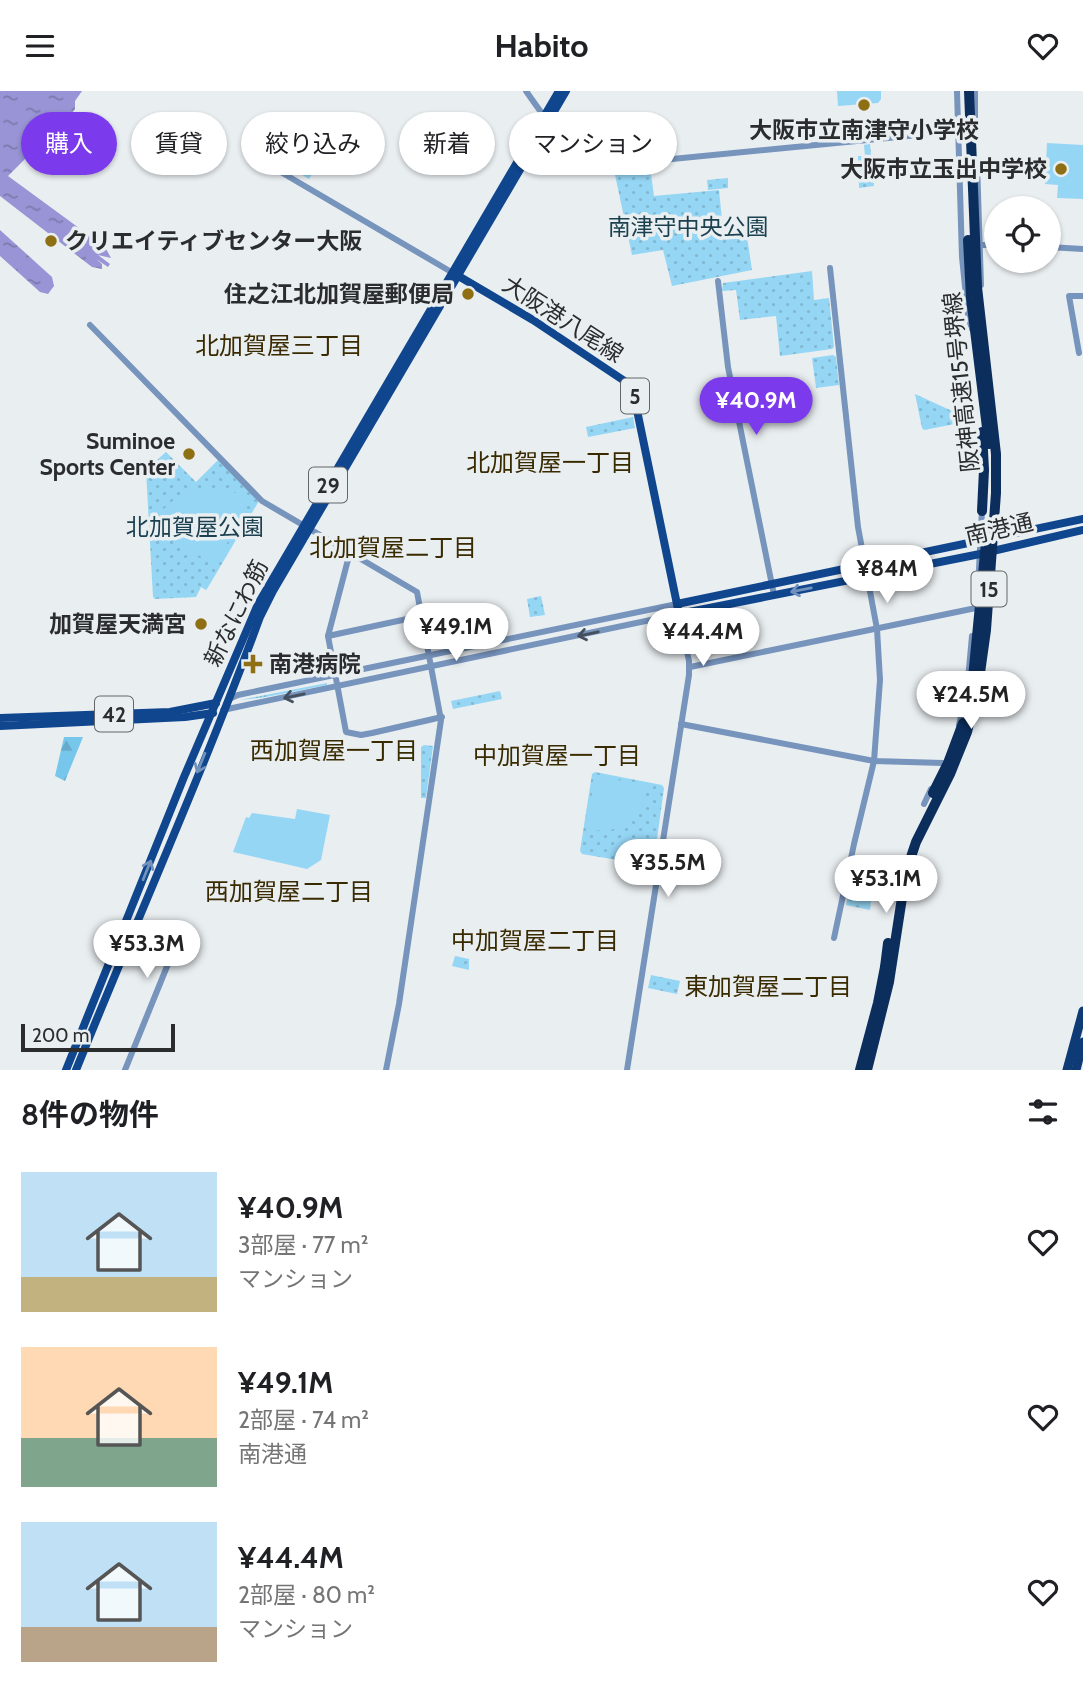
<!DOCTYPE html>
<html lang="ja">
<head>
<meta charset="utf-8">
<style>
  :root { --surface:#fff; --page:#f2f2f2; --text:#202124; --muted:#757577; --accent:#7c3aed }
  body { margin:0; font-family:Cabin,"Noto Sans JP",sans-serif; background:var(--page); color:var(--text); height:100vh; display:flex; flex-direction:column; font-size:26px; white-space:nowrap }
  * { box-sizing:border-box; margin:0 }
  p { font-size:23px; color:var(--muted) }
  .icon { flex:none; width:38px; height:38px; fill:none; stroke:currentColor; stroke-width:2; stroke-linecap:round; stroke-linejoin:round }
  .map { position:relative; height:979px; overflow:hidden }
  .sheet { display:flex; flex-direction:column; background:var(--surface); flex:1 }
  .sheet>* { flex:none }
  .hud { position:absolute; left:21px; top:21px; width:700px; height:63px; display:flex; gap:14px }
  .fabs { position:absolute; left:984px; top:105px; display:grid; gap:14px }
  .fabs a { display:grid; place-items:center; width:77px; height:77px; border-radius:50%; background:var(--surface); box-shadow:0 2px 5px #0004; font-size:35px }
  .scale { position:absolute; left:21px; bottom:18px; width:154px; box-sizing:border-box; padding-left:7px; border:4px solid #2a2c2d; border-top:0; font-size:19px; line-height:24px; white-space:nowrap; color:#2a2c2d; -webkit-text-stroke:5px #e9eef1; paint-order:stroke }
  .price { position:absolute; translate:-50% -60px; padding:0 16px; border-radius:24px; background:#fff; color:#222; font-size:23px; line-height:46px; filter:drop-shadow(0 2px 4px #0008) }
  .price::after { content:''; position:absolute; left:50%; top:42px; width:21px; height:16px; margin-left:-10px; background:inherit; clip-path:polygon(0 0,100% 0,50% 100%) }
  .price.selected { background:var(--accent); color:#fff }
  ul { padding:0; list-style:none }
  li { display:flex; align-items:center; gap:21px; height:175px; padding:0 21px }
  li span { display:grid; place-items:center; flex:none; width:196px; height:140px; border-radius:0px; color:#555 }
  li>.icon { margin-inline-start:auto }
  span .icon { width:84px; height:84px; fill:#fffc; stroke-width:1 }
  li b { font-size:30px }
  h2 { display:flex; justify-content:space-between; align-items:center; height:84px; padding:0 21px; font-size:30px }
  .pill { padding:0 24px; border-radius:32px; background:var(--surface); box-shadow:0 2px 5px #0004; font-size:24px; line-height:63px }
  .pill.selected { background:var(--accent); color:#fff }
  header { display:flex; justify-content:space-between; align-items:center; height:91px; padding:0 21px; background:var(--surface); font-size:32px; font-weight:800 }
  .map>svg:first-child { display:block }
  .grass { fill:url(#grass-tufts) }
  .forest { fill:url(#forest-firs) }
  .park { fill:url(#park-dots) }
  .pitch { fill:#95d6f5 }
  .water { fill:url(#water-ripples) }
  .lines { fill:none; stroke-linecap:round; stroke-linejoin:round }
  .tertiary { stroke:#7794bd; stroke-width:6 }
  .primary { stroke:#0f468e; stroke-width:8 }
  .trunk { stroke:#0e3a76; stroke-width:9 }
  .motorway { stroke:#0c2e5d; stroke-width:10 }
  .motorway-bridge { stroke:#0c2e5d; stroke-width:10 }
  .oneway { stroke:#7192bb }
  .oneway2 { stroke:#45505f }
  .poi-dot { fill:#8f6f13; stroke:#e9eef1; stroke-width:2.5 }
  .labels { text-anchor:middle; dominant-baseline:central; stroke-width:7; stroke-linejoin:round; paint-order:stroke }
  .shield { fill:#e9eef1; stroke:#636668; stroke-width:2 }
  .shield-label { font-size:21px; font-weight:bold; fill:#2a2c2d }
  .poi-label { font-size:23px; font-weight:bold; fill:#2a2c2d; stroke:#e9eef1; text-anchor:end }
  .park-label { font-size:23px; fill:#1b404f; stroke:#e9eef1 }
  .street-label { font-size:23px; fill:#2a2c2d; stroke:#e9eef1 }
  .neighbourhood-label { font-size:24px; fill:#392a00; stroke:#e9eef1 }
</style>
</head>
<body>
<header><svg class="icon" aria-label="menu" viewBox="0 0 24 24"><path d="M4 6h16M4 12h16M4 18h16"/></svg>Habito<svg class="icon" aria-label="heart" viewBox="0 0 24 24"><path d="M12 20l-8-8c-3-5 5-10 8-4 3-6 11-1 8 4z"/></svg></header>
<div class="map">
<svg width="1083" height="979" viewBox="0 0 1083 979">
  <defs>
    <pattern id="grass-tufts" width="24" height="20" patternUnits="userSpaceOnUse" patternTransform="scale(1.75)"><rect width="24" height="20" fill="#95d6f5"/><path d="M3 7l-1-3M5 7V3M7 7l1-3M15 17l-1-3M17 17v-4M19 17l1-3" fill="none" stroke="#81b8d2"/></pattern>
    <pattern id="forest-firs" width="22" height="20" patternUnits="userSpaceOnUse" patternTransform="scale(1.75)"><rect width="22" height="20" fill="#77c7ec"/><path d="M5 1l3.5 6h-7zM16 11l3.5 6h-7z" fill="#67abcb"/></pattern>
    <pattern id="park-dots" width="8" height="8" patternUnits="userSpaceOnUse" patternTransform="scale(1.75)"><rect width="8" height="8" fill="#95d6f5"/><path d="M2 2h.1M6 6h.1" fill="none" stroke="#81b8d2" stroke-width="1.8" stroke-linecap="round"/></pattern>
    <pattern id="water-ripples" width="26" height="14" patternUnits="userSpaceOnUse" patternTransform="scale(1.75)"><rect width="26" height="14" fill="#9894d5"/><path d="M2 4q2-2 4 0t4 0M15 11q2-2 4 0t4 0" fill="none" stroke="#7c79ad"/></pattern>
  </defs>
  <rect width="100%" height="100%" fill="#e9eef1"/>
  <path class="grass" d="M327,592V594L266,606L240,609Z"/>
  <path class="forest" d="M64,646H83L65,690L55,685Z"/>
  <g class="park">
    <path d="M285,39L324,63L309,88L272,66L271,58Z"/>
    <path d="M870,53L874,95L859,97L858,65H865L864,54Z"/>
    <path d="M650,75L654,105L719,99L724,148L747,145L752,179L672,195L663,159L632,164L614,79Z"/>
    <path d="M728,87V97L708,99L707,89Z"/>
    <path d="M812,180L814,209L829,207L834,256L832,258L780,265L776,225L740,229L736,199L722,200L723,192Z"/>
    <path d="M833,264L836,266L839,294L816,297L812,267Z"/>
    <path d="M915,303L963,325L965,331L924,339L922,337Z"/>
    <path d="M633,326L635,337L588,346L586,336Z"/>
    <path d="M166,361L196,391L218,369L259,410L207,498L206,499L201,496L196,506L155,508L153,506L146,379Z"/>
    <path d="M541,505L545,524L530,526L527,508Z"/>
    <path d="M500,600L502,608L453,618L451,610Z"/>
    <path d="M424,654L433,655L426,707H421V656Z"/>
    <path d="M595,681L662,694L664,697L654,770L648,769L647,774L582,763L580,760L592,683Z"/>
    <path d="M853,780L874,783L870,819L846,814Z"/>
    <path d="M455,865L469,868V879L452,875Z"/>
    <path d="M651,884L680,890L677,903L648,897Z"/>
  </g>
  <g class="pitch">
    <path d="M837,0H881V8L878,12L838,15Z"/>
    <path d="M1047,52L1083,54V108L1057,107L1058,94L1045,93Z"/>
    <path d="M210,398L237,402L246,409L231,446L216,470L210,471L181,454L156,432C162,410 189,399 210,398Z"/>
    <path d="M600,686L648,694C645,719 612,754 587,734L594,690Z"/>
    <path d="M297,718L330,724L321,769L307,778L233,761L246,726L249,727L252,722L295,728Z"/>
  </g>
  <g class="water">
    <path d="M0,0H82L75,10V18L49,52L43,50L8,85L105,156L111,167L98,164L110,173L108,176L96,168L102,173V178L92,176L0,105Z"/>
    <path d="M0,139L52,186L54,195L48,203L40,201L0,165Z"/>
  </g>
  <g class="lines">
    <g class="tertiary">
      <path d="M526,0C548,31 571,68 611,74L960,40"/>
      <path d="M957,0L962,166L968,225L972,238"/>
      <path d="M975,29V0"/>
      <path d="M257,67L453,182"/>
      <path d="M977,72L981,194"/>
      <path d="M977,154H996"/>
      <path d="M1048,156L1083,158"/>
      <path d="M830,177L858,436L877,538L880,589L874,670L854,753L834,847"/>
      <path d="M718,190L728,276L774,504"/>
      <path d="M90,234L262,410L417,501L441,629L399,913L386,979"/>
      <path d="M1079,262L1069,205H1083"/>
      <path d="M350,461L328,545L346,641L361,644L372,642L442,626"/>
      <path d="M979,478L982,419"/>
      <path d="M328,545L421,525"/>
      <path d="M690,576L976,517"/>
      <path d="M229,608L238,604L677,513"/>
      <path d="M223,619L679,523L689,570V584L627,979"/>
      <path d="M681,633L874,670L943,672"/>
      <path d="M959,634L967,599L972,545"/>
      <path d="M924,713L931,698"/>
      <path d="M125,979L170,868"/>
    </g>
    <g class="primary">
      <path d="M455,183L533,229L632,295L679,523L980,463L1083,439"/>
      <path d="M677,513L1083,428"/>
      <path d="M0,627L170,621L216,612"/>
      <path d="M0,635L185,626L213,622"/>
      <path d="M66,979L184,686L258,513L559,0"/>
      <path d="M76,979C137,828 204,679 260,526L273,500L566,0"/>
    </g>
    <g class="trunk">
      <path d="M1067,979L1083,920"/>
      <path d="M1076,979L1083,951"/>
    </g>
    <g class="motorway">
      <path d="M982,420L984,379"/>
      <path d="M860,979L878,912L885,876"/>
    </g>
    <g class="motorway-bridge">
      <path d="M968,149L971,207L989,353"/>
      <path d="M982,341L984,379"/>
      <path d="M972,597L987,442"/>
      <path d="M933,702L948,672L963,632"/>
      <path d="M885,876L888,852"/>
      <path d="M867,979L889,891L906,781L916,751L950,683L967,641L978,596L986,539L996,402V363L977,196L969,0"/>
    </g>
  </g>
  <defs><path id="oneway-shaft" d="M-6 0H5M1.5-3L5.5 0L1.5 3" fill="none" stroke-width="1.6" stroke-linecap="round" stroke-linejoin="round" transform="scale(1.75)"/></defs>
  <g class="oneway">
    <use href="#oneway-shaft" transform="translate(801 499) rotate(169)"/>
    <use href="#oneway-shaft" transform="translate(201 672) rotate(112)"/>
    <use href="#oneway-shaft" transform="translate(147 779) rotate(-68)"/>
  </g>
  <g class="oneway2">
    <use href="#oneway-shaft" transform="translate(588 543) rotate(168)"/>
    <use href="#oneway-shaft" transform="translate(294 605) rotate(168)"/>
  </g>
  <g class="poi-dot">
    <circle cx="864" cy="14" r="7"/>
    <circle cx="1061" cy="78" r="7"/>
    <circle cx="51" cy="150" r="7"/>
    <circle cx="468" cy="203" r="7"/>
    <circle cx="189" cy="363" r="7"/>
    <circle cx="201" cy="533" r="7"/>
    <path d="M249.5 562.5h7v7h7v7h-7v7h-7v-7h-7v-7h7z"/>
  </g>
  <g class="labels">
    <g class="shield">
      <rect x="621" y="287.5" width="28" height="35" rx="5"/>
      <rect x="309" y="376.5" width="38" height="35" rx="5"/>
      <rect x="971.5" y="480.5" width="35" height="35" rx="5"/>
      <rect x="95" y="605.5" width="38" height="35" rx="5"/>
    </g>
    <g class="shield-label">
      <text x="635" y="305">5</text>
      <text x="328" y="394">29</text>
      <text x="989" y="498">15</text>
      <text x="114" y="623">42</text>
    </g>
    <g class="poi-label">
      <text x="864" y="39" text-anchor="middle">大阪市立南津守小学校</text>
      <text x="1047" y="78">大阪市立玉出中学校</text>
      <text x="65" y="150" text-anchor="start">クリエイティブセンター大阪</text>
      <text x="454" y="203">住之江北加賀屋郵便局</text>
      <text x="175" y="350">Suminoe<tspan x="175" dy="26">Sports Center</tspan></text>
      <text x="187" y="533">加賀屋天満宮</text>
      <text x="269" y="573" text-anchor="start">南港病院</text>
    </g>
    <g class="park-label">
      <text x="688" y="136">南津守中央公園</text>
      <text x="195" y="436">北加賀屋公園</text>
    </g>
    <g class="street-label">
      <text transform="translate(563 228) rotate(33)">大阪港八尾線</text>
      <text transform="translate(961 291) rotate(-96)">阪神高速15号堺線</text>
      <text transform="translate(999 438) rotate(-13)">南港通</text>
      <text transform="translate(236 522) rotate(-64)">新なにわ筋</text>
    </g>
    <g class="neighbourhood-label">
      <text x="279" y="254">北加賀屋三丁目</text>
      <text x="550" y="371">北加賀屋一丁目</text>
      <text x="393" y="456">北加賀屋二丁目</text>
      <text x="334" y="659">西加賀屋一丁目</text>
      <text x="557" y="664">中加賀屋一丁目</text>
      <text x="289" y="800">西加賀屋二丁目</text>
      <text x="535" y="849">中加賀屋二丁目</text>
      <text x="768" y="895">東加賀屋二丁目</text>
    </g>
  </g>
</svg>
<div class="fabs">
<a><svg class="icon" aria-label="locate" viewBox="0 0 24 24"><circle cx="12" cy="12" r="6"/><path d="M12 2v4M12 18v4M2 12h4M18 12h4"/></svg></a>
</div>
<div class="scale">200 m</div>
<b class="price selected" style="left:756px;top:346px">¥40.9M</b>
<b class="price" style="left:887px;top:514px">¥84M</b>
<b class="price" style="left:456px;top:572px">¥49.1M</b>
<b class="price" style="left:703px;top:577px">¥44.4M</b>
<b class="price" style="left:971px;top:640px">¥24.5M</b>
<b class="price" style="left:668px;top:808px">¥35.5M</b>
<b class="price" style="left:886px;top:824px">¥53.1M</b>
<b class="price" style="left:147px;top:889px">¥53.3M</b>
<div class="hud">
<a class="pill selected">購入</a>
<a class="pill">賃貸</a>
<a class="pill">絞り込み</a>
<a class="pill">新着</a>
<a class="pill">マンション</a>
</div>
</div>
<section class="sheet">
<h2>8件の物件<svg class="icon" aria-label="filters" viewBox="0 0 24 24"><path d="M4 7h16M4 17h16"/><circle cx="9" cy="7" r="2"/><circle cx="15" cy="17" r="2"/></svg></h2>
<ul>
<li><span style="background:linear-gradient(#bfe0f5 75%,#c2b280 0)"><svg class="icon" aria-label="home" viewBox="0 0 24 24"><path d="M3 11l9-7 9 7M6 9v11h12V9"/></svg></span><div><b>¥40.9M</b><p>3部屋 · 77 m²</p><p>マンション</p></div><svg class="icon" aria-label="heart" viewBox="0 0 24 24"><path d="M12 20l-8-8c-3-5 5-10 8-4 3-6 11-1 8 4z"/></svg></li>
<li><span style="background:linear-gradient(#ffd9b3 65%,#7fa58c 0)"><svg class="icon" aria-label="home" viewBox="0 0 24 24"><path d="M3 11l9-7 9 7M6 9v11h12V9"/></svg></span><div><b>¥49.1M</b><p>2部屋 · 74 m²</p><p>南港通</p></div><svg class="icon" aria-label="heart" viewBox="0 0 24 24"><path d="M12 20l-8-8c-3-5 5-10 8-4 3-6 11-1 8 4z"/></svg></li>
<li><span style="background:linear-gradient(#bfe0f5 75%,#b9a48a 0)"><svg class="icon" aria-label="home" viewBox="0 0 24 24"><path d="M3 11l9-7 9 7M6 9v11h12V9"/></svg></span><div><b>¥44.4M</b><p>2部屋 · 80 m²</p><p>マンション</p></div><svg class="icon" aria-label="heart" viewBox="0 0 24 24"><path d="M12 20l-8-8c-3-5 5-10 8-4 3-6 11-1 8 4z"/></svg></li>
</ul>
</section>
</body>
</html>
